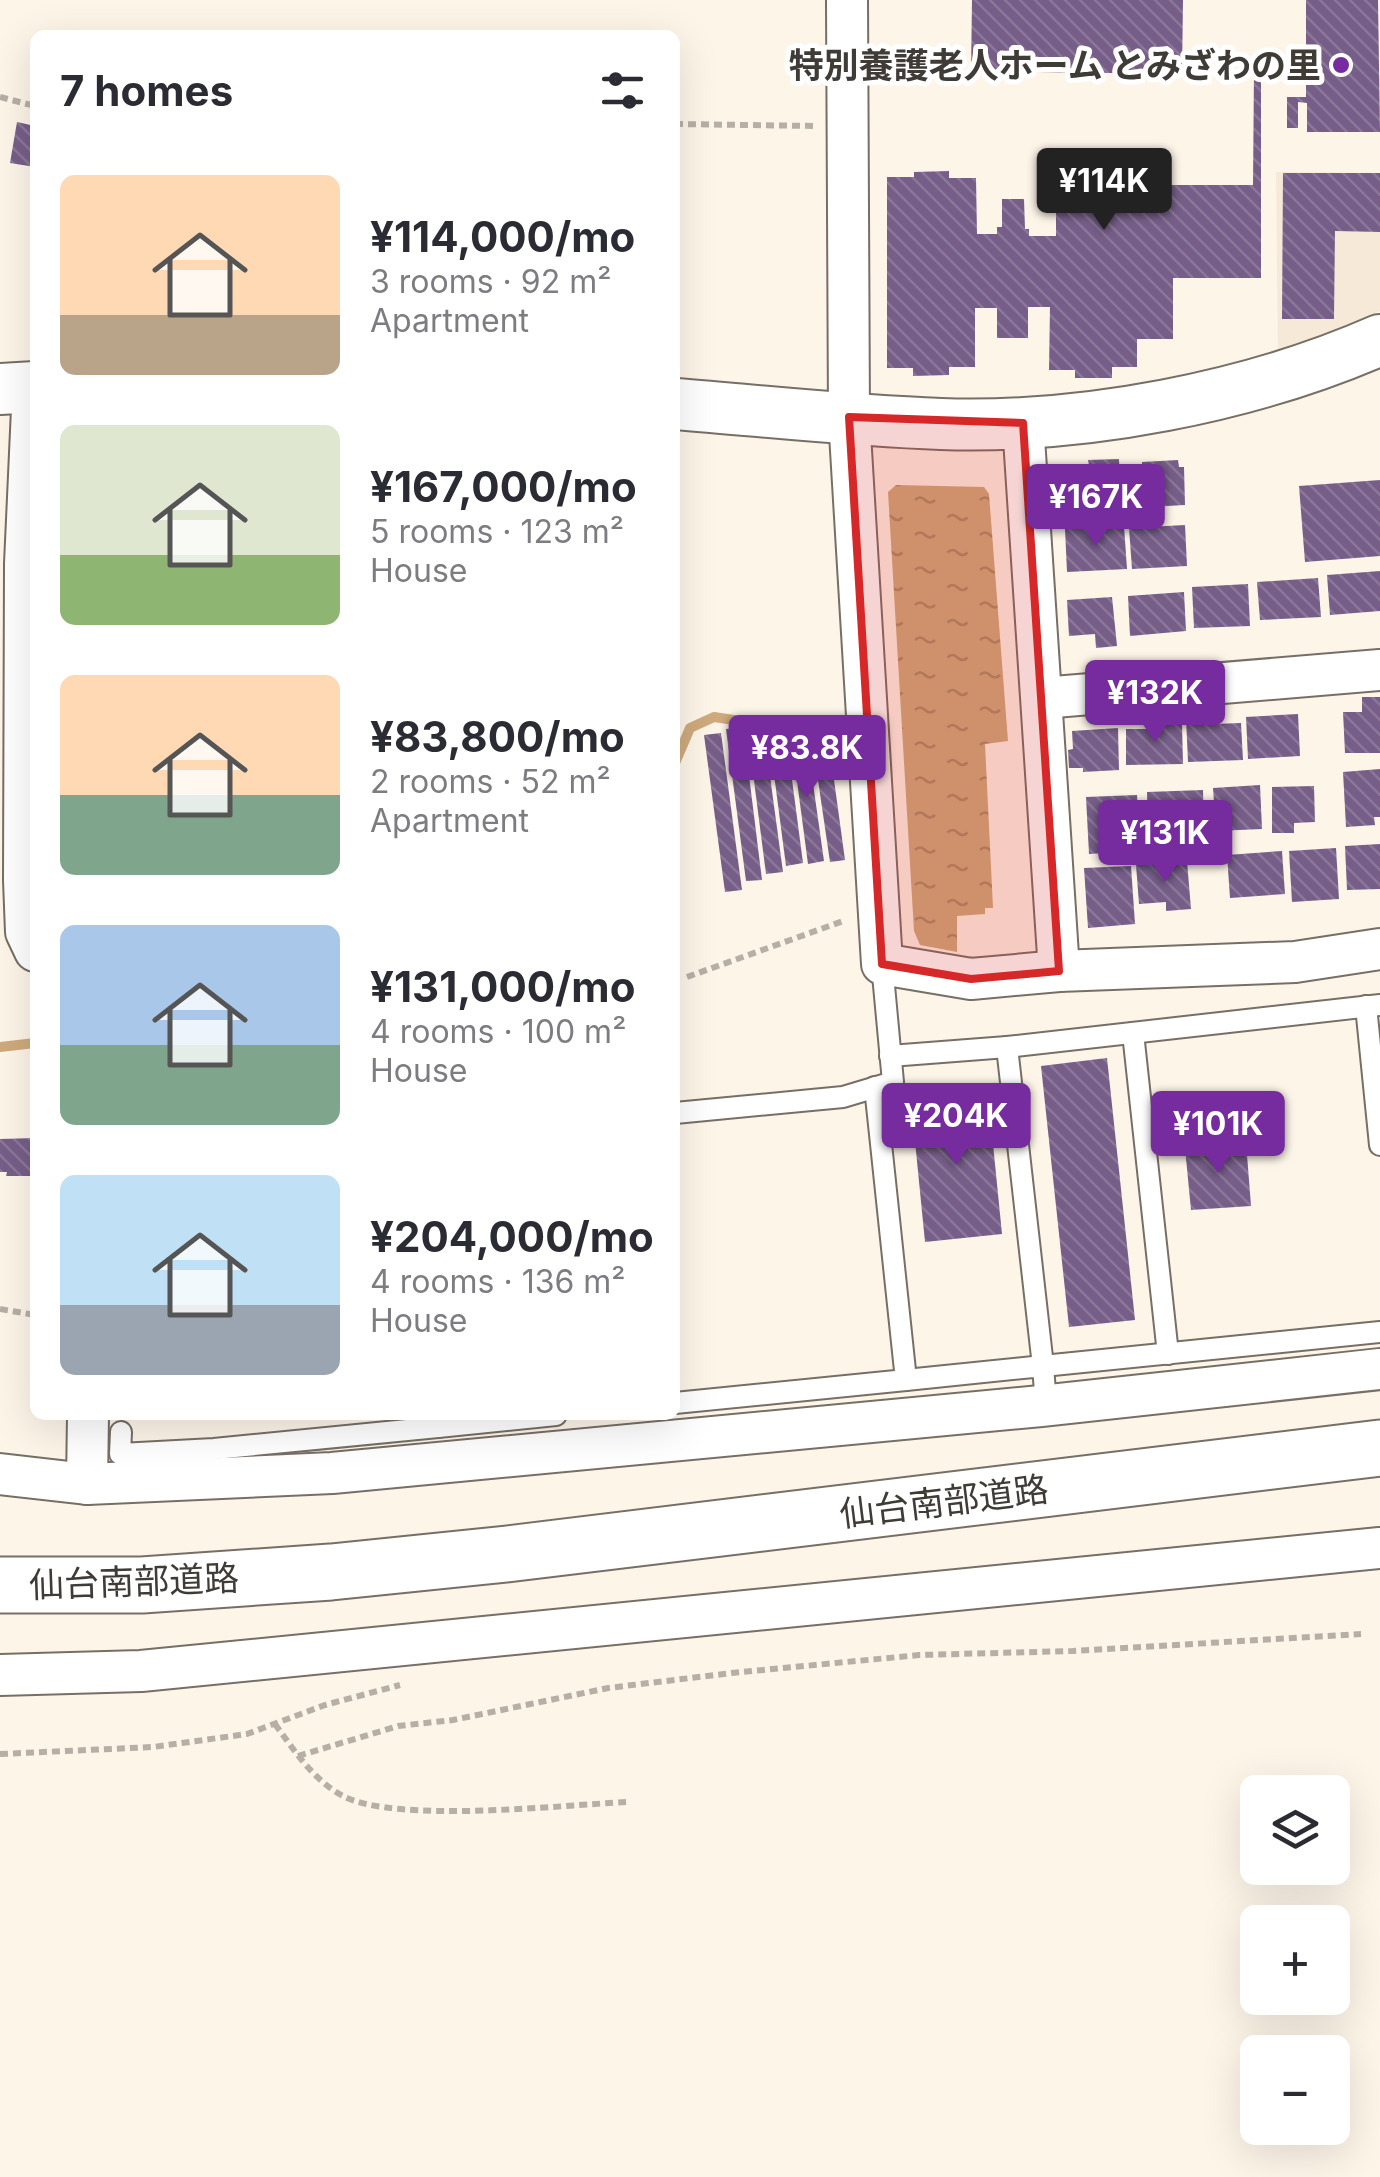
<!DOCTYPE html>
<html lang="en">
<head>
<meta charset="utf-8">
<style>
  :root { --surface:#fff; --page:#f7f7f7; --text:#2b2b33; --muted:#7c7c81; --accent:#762c9f }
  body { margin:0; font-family:Inter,"Noto Sans JP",sans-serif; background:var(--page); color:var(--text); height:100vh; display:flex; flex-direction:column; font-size:38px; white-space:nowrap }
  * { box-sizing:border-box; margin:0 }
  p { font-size:32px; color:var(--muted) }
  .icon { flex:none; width:55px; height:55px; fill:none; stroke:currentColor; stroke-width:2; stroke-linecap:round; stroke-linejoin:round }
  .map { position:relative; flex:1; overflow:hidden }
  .side { position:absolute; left:30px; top:30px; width:650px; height:1390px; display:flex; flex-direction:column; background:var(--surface); border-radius:15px; box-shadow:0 10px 40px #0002 }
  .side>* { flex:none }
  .buttons { position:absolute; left:1240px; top:1775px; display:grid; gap:20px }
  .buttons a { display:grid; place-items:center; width:110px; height:110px; border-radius:15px; background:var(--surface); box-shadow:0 10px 40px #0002; font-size:50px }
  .price { position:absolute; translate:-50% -85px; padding:0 22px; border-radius:10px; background:var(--accent); color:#fff; font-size:32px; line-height:65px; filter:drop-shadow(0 2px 5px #0008) }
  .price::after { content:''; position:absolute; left:50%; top:60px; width:30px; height:22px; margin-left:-15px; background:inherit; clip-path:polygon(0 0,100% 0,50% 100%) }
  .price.selected { background:#222; color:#fff }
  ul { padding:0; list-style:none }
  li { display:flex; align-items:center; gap:30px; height:250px; padding:0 30px }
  li span { display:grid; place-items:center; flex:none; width:280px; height:200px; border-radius:15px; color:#555 }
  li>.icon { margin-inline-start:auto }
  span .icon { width:120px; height:120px; fill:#fffc; stroke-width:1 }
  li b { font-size:42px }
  h2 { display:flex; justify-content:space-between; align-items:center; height:120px; padding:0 30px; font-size:42px }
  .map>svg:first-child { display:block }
  .built { fill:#f7e9d8 }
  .water { fill:url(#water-ripples) }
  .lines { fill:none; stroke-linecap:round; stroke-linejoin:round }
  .stream { stroke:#ceaa7d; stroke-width:10 }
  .building { fill:url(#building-back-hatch) }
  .service-casing { stroke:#776f65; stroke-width:24 }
  .minor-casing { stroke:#776f65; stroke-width:44 }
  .tertiary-casing { stroke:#776f65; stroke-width:54 }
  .motorway-casing { stroke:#776f65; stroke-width:59 }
  .path { stroke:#b6afa6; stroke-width:6; stroke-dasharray:8 5; stroke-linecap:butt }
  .service { stroke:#fff; stroke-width:20 }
  .minor { stroke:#fff; stroke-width:40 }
  .tertiary { stroke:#fff; stroke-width:50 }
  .motorway { stroke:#fff; stroke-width:55 }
  .marked { fill:#d62828; fill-opacity:0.2; stroke:#d62828; stroke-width:8; stroke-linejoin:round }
  .poi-dot { fill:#762c9f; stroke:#fff; stroke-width:4 }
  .labels { text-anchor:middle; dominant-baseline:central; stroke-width:10; stroke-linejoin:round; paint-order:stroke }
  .poi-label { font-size:35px; font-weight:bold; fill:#3f3b37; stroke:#fff; text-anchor:end }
  .street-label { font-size:35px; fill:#3f3b37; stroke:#fff }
</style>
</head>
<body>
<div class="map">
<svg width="1380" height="2177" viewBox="0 0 1380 2177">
  <defs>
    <pattern id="water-ripples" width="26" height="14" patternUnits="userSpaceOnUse" patternTransform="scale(2.5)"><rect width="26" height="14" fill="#ceaa7d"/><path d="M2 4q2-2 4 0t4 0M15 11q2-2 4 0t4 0" fill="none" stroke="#a98c67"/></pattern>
    <pattern id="building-back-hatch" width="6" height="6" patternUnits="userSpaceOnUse" patternTransform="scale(2.5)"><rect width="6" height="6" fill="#775e89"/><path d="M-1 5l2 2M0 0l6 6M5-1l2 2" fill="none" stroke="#8a7898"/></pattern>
  </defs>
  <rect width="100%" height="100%" fill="#fef5e9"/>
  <path class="built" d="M1276,172L1380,173V311L1278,356Z"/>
  <path class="water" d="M896,485L984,487L989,494L1008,741L985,744L993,908H985V914L957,916V952L920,945L914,931L888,492Z"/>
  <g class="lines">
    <g class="stream">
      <path d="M675,763L690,728L714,717L781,727L845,725"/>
      <path d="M0,1047L35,1043"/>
    </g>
  </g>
  <g class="building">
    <path d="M972,0H1183L1182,74L971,71Z"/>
    <path d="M1306,0H1378L1380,132H1307V103L1298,102V128H1287V97H1306V63L1276,64V71L1261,80V278H1173V339H1137V367H1112V378H1075V370H1049L1050,307H1028V338H997V308H975V367H949V375L913,376V368H887V177H914V172L949,171V178H976L977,234H997V227H1002V199H1024L1025,229H1029V236H1056V183H1081V175H1111V179H1137V185H1253L1254,68L1270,57L1306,56Z"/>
    <path d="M17,122L35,126V167L10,163Z"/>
    <path d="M1283,173H1380V232L1335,231L1334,319H1282Z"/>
    <path d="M1119,459L1121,500L1053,504L1051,467L1089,465L1088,460Z"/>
    <path d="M1178,460L1179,467H1184L1185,505L1130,508L1128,469L1142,468V462Z"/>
    <path d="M1380,480V556L1305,562L1299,486Z"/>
    <path d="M1185,525L1187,566L1132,569L1129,528Z"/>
    <path d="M1124,526L1127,569L1067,572L1065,529Z"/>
    <path d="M1380,571V611L1330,615L1327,575Z"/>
    <path d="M1318,578L1321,617L1260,620L1257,582Z"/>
    <path d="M1248,584L1250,626L1194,628L1192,587Z"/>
    <path d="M1184,592L1186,631L1130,636L1128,596Z"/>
    <path d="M1112,597L1117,646L1096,648L1095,634L1069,636L1067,600Z"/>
    <path d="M1362,697H1380V753H1345L1343,712H1362Z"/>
    <path d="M1298,714L1300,756L1248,759L1246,717Z"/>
    <path d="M1186,718H1213V724L1241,723L1243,760L1188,762Z"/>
    <path d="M1146,724H1182L1183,764L1126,765V729H1147Z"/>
    <path d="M743,727L762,880L746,881L726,729Z"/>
    <path d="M1118,728L1119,770L1083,772V768H1069L1068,750L1073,749L1072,731Z"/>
    <path d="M764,732L783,872L766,874L748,734Z"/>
    <path d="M721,733L742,890L725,892L704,735Z"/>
    <path d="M786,734L803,863L786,866L769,736Z"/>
    <path d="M806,734L824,861L808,864L791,736Z"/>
    <path d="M828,736L845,860L830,862L812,739Z"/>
    <path d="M1380,769V817H1374L1375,825L1346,827L1343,772Z"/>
    <path d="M1260,785L1262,829L1216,831L1213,788Z"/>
    <path d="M1314,786L1315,822L1294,823V833H1272V787Z"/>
    <path d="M1203,790L1204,830L1148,831L1147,792Z"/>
    <path d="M1137,795L1140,851L1089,854L1086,797Z"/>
    <path d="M1380,844V889L1347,890L1345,846Z"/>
    <path d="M1336,848L1339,899L1292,902L1289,851Z"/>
    <path d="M1282,851L1285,894L1230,898L1227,855Z"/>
    <path d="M1187,861L1191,909L1166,911V902L1139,904L1136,865Z"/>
    <path d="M1131,866L1135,924L1088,928L1084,868Z"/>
    <path d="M1107,1058L1135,1320L1069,1327L1041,1066Z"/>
    <path d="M988,1094L1002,1234L925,1242L911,1101Z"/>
    <path d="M35,1138V1176H6L7,1172H0V1139Z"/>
    <path d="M1246,1142L1251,1206L1191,1210L1185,1148Z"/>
  </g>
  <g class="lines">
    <defs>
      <g id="service">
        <path d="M1366,1006L1380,1145"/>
        <path d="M1133,1033L1168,1354"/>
        <path d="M1007,1047L1380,1005"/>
        <path d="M890,1056L1007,1047L1043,1366L1380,1332"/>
        <path d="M875,1087L906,1380L1043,1366L1046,1405"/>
        <path d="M675,1113L843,1097L893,1082L882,964"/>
        <path d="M675,1403L906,1380"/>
        <path d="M438,1427L556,1415"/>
        <path d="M121,1432L120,1454L214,1449L438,1427L437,1415"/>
      </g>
      <g id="minor">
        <path d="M847,0L849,417L882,964L971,979L1059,971L1295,962L1380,949"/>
        <path d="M33,387L25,564L24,880L26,932L35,951"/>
        <path d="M1023,423L1059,971"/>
        <path d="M1042,698L1380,670"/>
        <path d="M0,1474L87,1484L332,1473L1041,1406L1380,1369"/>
        <path d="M87,1484L88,1415"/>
        <path d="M0,1675L141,1671L1380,1548"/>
      </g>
      <g id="tertiary">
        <path d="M0,389L35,387"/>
        <path d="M675,404C764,411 852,421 941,424C1084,429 1250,397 1380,340"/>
      </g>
      <path id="motorway" d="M0,1585H142L331,1572L507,1554L1380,1448"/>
    </defs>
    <use href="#service" class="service-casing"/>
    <use href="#minor" class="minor-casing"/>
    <use href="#tertiary" class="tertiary-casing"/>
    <use href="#motorway" class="motorway-casing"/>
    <g class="path">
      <path d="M0,97L35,106"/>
      <path d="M675,124L814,126"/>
      <path d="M687,977L846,920"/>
      <path d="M0,1309L35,1315"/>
      <path d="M275,1724C294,1750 313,1780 343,1796C397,1824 562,1805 627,1802"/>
      <path d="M0,1754L153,1747L247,1734L325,1705L400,1685"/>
      <path d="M298,1756L398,1726L453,1720L608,1688L732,1673L919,1655L1073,1651L1361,1634"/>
    </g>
    <use href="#service" class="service"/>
    <use href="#minor" class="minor"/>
    <use href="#tertiary" class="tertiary"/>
    <use href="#motorway" class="motorway"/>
  </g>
  <path class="marked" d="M849,417L1023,423L1059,971L971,979L882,964Z"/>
  <circle class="poi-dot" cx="1341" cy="65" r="10"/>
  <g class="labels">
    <g class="poi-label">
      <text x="1321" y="65">特別養護老人ホーム とみざわの里</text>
    </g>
    <g class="street-label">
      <text transform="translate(944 1501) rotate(-7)">仙台南部道路</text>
      <text transform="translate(134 1581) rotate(-2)">仙台南部道路</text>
    </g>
  </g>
</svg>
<div class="buttons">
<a><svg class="icon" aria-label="layers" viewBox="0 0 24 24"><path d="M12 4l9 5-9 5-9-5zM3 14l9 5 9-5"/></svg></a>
<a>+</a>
<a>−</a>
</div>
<b class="price selected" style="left:1104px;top:233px">¥114K</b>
<b class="price" style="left:1096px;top:549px">¥167K</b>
<b class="price" style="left:1155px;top:745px">¥132K</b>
<b class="price" style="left:807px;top:800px">¥83.8K</b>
<b class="price" style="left:1165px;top:885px">¥131K</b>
<b class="price" style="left:956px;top:1168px">¥204K</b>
<b class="price" style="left:1218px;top:1176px">¥101K</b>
<section class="side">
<h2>7 homes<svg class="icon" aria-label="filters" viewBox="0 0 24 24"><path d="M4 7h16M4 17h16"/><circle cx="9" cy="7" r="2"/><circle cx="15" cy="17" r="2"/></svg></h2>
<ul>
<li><span style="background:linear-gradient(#ffd9b3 70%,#b9a48a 0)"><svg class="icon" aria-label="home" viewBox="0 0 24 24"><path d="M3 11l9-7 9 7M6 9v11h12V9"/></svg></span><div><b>¥114,000/mo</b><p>3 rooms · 92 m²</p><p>Apartment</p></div></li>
<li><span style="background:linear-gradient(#dfe7d0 65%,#8fb573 0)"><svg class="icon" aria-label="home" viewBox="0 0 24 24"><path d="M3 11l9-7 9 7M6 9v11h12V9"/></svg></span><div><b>¥167,000/mo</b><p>5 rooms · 123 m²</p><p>House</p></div></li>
<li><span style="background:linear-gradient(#ffd9b3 60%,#7fa58c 0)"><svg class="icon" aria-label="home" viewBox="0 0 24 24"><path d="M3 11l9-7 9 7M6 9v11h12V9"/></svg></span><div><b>¥83,800/mo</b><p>2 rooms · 52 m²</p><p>Apartment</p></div></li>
<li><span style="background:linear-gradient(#a9c7e8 60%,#7fa58c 0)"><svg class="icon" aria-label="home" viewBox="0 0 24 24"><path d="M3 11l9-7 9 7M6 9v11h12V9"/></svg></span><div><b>¥131,000/mo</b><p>4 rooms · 100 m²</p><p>House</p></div></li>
<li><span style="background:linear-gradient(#bfe0f5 65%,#9aa5b1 0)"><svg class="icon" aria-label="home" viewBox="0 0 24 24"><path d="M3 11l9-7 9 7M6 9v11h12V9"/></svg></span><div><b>¥204,000/mo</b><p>4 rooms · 136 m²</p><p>House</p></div></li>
</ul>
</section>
</div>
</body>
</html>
